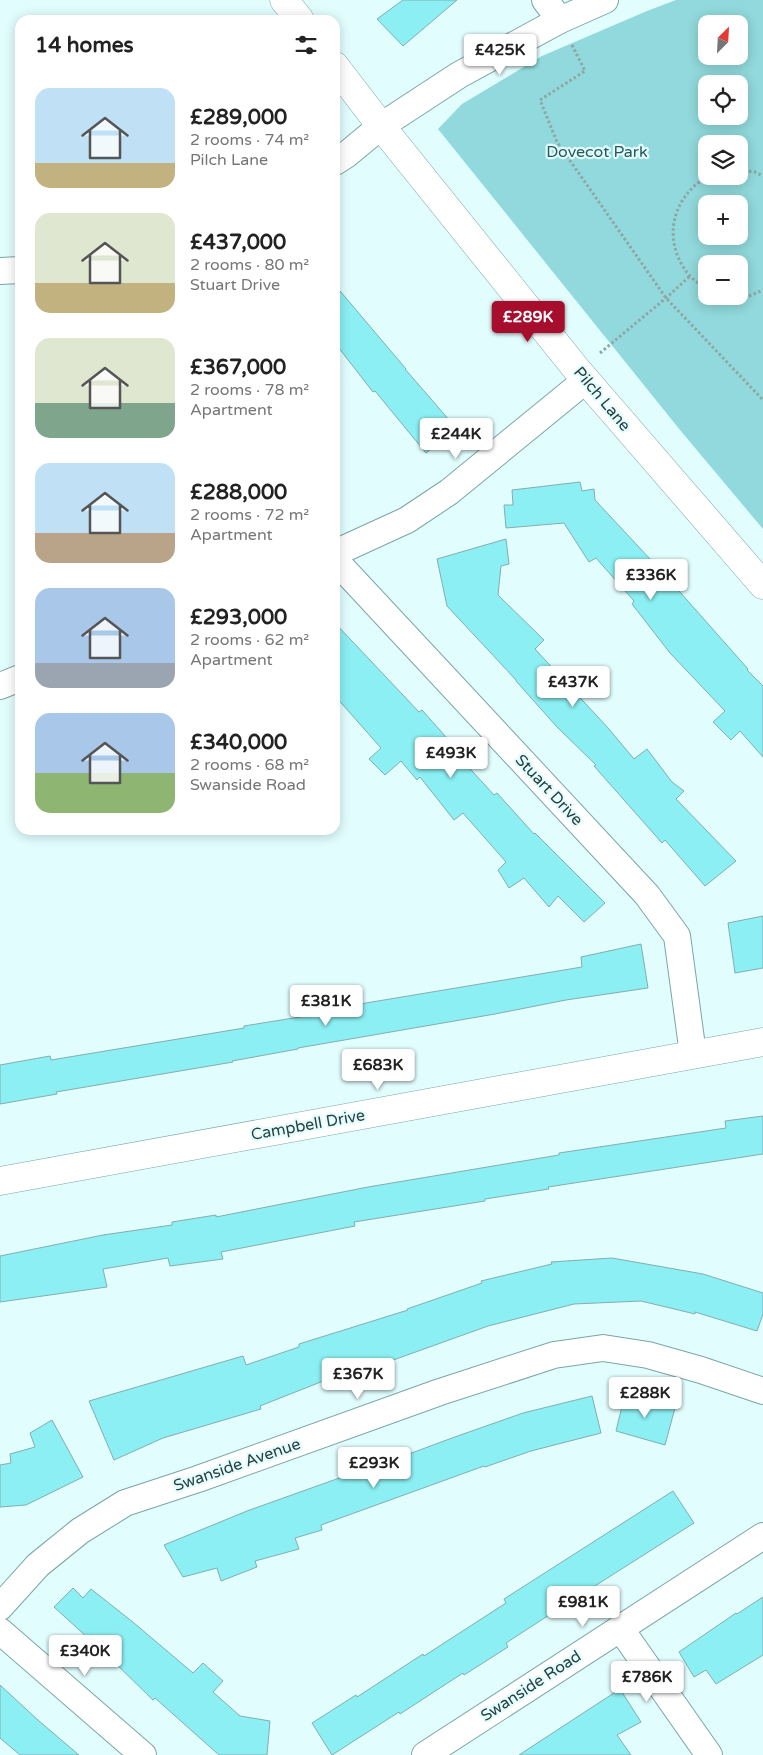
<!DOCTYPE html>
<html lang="en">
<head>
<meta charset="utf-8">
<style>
  :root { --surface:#fff; --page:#f6f6f6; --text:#222; --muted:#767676; --accent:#a70e2e }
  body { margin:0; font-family:"Varela Round",sans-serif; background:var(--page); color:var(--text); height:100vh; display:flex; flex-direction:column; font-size:19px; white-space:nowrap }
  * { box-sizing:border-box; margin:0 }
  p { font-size:16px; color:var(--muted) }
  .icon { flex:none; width:28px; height:28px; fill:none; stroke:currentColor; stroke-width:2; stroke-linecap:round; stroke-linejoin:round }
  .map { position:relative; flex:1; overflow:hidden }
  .panel { position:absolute; left:15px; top:15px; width:325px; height:820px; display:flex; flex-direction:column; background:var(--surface); border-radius:15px; box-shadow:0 2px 12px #0003 }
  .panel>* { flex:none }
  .needle { width:32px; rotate:24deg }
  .tools { position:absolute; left:698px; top:15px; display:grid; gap:10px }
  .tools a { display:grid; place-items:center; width:50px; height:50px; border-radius:10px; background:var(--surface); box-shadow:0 2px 12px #0003; font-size:25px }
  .price { position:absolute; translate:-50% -42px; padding:0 11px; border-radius:5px; background:#fff; color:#222; font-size:16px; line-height:32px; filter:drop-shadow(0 1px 2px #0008) }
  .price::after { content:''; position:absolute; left:50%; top:30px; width:15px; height:11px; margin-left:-8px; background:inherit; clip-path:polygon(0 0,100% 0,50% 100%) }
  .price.on { background:var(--accent); color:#fff }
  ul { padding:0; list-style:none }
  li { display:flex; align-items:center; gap:15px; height:125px; padding:0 20px }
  li span { display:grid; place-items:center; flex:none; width:140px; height:100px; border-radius:15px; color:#555 }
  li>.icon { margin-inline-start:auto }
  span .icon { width:60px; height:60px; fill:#fffc; stroke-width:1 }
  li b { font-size:21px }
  h2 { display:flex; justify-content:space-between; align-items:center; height:60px; padding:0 20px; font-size:21px }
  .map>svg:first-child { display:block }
  .green { fill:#91d9dc; fill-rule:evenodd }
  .building { fill:#8beff3; stroke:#82aeb0 }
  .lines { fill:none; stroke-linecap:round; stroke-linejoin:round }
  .street-casing { stroke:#7aa6a8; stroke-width:28 }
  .secondary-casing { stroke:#7aa6a8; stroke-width:29 }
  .path { stroke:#8ea6a6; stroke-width:3; stroke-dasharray:2.5 2.5; stroke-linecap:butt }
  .street { stroke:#fff; stroke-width:26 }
  .secondary { stroke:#fff; stroke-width:28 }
  .labels { text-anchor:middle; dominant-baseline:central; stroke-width:4.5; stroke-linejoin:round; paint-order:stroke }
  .park-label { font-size:16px; fill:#2a5759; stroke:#e2fdfe }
  .street-label { font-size:16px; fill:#2c3f3f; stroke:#e2fdfe }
</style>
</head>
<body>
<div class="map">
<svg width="763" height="1755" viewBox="0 0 763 1755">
  <rect width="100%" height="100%" fill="#e2fdfe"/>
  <path class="green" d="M676,0H763V529L680,430L438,129L462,104L542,56L647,11ZM706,24H739V56H706ZM706,84H739V116H706ZM706,144H739V176H706ZM706,204H739V236H706ZM706,264H739V296H706Z"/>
  <g class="building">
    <path d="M403,0H457L403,46L377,19Z"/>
    <path d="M335,285L406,369H405L457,429L426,453L375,391L373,392L335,343Z"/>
    <path d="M580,482L582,491L594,489L595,500L664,574L748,669L747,670L763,686V757L740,731L731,740L713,722L725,711L670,653L632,604L634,601L596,558L589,562L564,523L506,528L504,505H513L512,490Z"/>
    <path d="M506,539L509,564L501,566L498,595L544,640L535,649L609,729L634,759L647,749L672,782L684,791L676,799L736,861L705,886L665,840L662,843L594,766L596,765L557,727L516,681V680L447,606L437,559Z"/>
    <path d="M335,623L419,712L422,710L454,746L451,748L494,795L497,793L534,834L535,833L605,903L584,922L558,896L549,907L524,878L509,888L498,870L506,862L463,813L454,820L420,777L417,780L401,761L385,775L369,759L381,748L335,696Z"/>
    <path d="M763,916V968L735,973L728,923Z"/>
    <path d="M641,944L648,988L566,1000L495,1014L298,1048V1049L232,1061L233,1062L56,1092L57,1094L0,1104V1065L50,1056L51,1060L178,1039L244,1028V1026L306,1016V1013L582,967L581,957Z"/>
    <path d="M763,1116V1154L548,1187L549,1189L485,1199V1201L354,1222L355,1226L221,1252L223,1259L170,1266L168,1258L103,1269L107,1287L0,1302V1256L103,1235L172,1225V1222L216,1215V1217L368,1187L559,1155V1153L726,1128L725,1121Z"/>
    <path d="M612,1258L703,1274L763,1293V1314L757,1331L695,1312V1314L641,1301L574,1304L488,1326L346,1377V1372L260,1406L261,1409L163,1438L114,1460L89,1401L243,1356L246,1365L299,1347V1344L408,1310L407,1309L482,1283L481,1281L552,1264L551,1262Z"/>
    <path d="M625,1394L675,1408L665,1445L616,1431Z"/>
    <path d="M592,1396L601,1433L531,1451L485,1467L484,1466L321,1525L322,1530L295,1538L299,1549L255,1561L257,1567L221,1581L217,1568L183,1577L164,1545L247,1511L373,1466L374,1467L452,1438L523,1413Z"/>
    <path d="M52,1420L83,1477L26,1505L0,1507V1465L11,1463L10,1454L35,1447L30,1433Z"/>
    <path d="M673,1491L694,1523L546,1617L506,1643L508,1647L464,1675L463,1673L400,1714L399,1712L332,1755L312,1723L356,1695L357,1697L423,1654L424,1656L506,1603L504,1599Z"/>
    <path d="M73,1588L83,1598L91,1589L134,1623L193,1673L203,1663L223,1681L213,1692L240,1716L270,1721L267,1755H219L155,1698L153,1700L110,1658L54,1607Z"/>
    <path d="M763,1597V1655L716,1684L706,1670L694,1677L679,1652L736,1613L737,1614Z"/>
    <path d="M0,1685L39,1721L79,1755H20L0,1738Z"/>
    <path d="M620,1689L641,1722L617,1735L631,1755H519Z"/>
  </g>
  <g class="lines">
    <defs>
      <g id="street">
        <path d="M545,0L560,20"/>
        <path d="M335,162L346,155L381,126L459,75L560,20L605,0"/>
        <path d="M0,271L20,270"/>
        <path d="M335,553L407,520L449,492L586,380"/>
        <path d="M335,560L647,895L677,936L693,1054"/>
        <path d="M0,686L20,678"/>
        <path d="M0,1607L38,1565L80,1531L125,1503L198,1479L440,1392L554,1355L603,1348L648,1355L701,1370L763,1391"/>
        <path d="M620,1628L709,1755"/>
        <path d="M0,1631L143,1755"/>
        <path d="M425,1755L763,1536"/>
      </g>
      <g id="secondary">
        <path d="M284,0L300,20"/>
        <path d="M335,66L381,126L578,371L763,585"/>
        <path d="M0,1181L763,1042"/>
      </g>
    </defs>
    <use href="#street" class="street-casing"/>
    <use href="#secondary" class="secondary-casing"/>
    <g class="path">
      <path d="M572,45L585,71L540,100L557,142L666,298L763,400"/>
      <path d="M739,170L755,172L763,176"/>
      <path d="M706,289C700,284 693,280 688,274C662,240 671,198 708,176"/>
      <path d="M739,296H749L763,290"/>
      <path d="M600,353L666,298L690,276"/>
    </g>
    <use href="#street" class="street"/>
    <use href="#secondary" class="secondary"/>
  </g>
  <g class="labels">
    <g class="park-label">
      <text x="597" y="152">Dovecot Park</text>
    </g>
    <g class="street-label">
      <text transform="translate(602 399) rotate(50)">Pilch Lane</text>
      <text transform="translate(549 790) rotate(47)">Stuart Drive</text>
      <text transform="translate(308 1125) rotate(-10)">Campbell Drive</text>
      <text transform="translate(237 1465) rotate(-19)">Swanside Avenue</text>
      <text transform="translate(531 1686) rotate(-33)">Swanside Road</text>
    </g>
  </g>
</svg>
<div class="tools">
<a><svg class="needle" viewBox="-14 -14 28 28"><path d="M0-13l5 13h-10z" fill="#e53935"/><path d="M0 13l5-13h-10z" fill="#767676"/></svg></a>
<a><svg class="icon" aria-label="locate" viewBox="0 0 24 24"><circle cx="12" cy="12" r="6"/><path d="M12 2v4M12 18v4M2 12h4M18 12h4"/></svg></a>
<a><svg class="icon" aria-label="layers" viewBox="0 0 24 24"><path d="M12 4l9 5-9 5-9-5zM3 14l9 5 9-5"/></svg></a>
<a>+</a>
<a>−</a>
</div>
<b class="price" style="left:500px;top:76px">£425K</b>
<b class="price on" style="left:528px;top:343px">£289K</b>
<b class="price" style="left:456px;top:460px">£244K</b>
<b class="price" style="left:651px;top:601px">£336K</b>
<b class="price" style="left:573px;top:708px">£437K</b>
<b class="price" style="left:451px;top:779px">£493K</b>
<b class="price" style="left:326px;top:1027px">£381K</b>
<b class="price" style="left:378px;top:1091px">£683K</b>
<b class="price" style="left:358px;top:1400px">£367K</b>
<b class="price" style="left:645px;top:1419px">£288K</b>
<b class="price" style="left:374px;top:1489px">£293K</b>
<b class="price" style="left:583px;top:1628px">£981K</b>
<b class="price" style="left:85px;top:1677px">£340K</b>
<b class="price" style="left:647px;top:1703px">£786K</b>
<section class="panel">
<h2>14 homes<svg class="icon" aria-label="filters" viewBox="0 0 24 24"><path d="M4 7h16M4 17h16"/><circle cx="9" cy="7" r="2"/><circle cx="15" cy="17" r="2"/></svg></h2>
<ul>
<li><span style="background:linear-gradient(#bfe0f5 75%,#c2b280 0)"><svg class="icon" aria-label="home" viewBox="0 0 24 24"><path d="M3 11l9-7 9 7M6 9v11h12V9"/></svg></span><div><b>£289,000</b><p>2 rooms · 74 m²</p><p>Pilch Lane</p></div></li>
<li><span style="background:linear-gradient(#dfe7d0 70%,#c2b280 0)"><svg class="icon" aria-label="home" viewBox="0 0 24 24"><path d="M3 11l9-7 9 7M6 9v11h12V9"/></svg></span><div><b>£437,000</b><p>2 rooms · 80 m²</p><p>Stuart Drive</p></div></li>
<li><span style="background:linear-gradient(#dfe7d0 65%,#7fa58c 0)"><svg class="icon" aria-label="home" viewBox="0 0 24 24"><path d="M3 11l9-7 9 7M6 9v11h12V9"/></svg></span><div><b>£367,000</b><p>2 rooms · 78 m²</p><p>Apartment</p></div></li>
<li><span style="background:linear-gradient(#bfe0f5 70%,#b9a48a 0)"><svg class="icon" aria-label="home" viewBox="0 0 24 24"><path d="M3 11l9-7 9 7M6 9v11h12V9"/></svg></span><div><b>£288,000</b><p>2 rooms · 72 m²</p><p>Apartment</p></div></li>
<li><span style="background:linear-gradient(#a9c7e8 75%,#9aa5b1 0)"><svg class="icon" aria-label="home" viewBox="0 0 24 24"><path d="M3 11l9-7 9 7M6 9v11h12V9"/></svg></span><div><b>£293,000</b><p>2 rooms · 62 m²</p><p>Apartment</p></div></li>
<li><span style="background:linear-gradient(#a9c7e8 60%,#8fb573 0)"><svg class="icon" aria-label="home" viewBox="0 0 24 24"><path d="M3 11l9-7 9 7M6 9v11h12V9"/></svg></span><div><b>£340,000</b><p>2 rooms · 68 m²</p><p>Swanside Road</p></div></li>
</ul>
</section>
</div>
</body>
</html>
